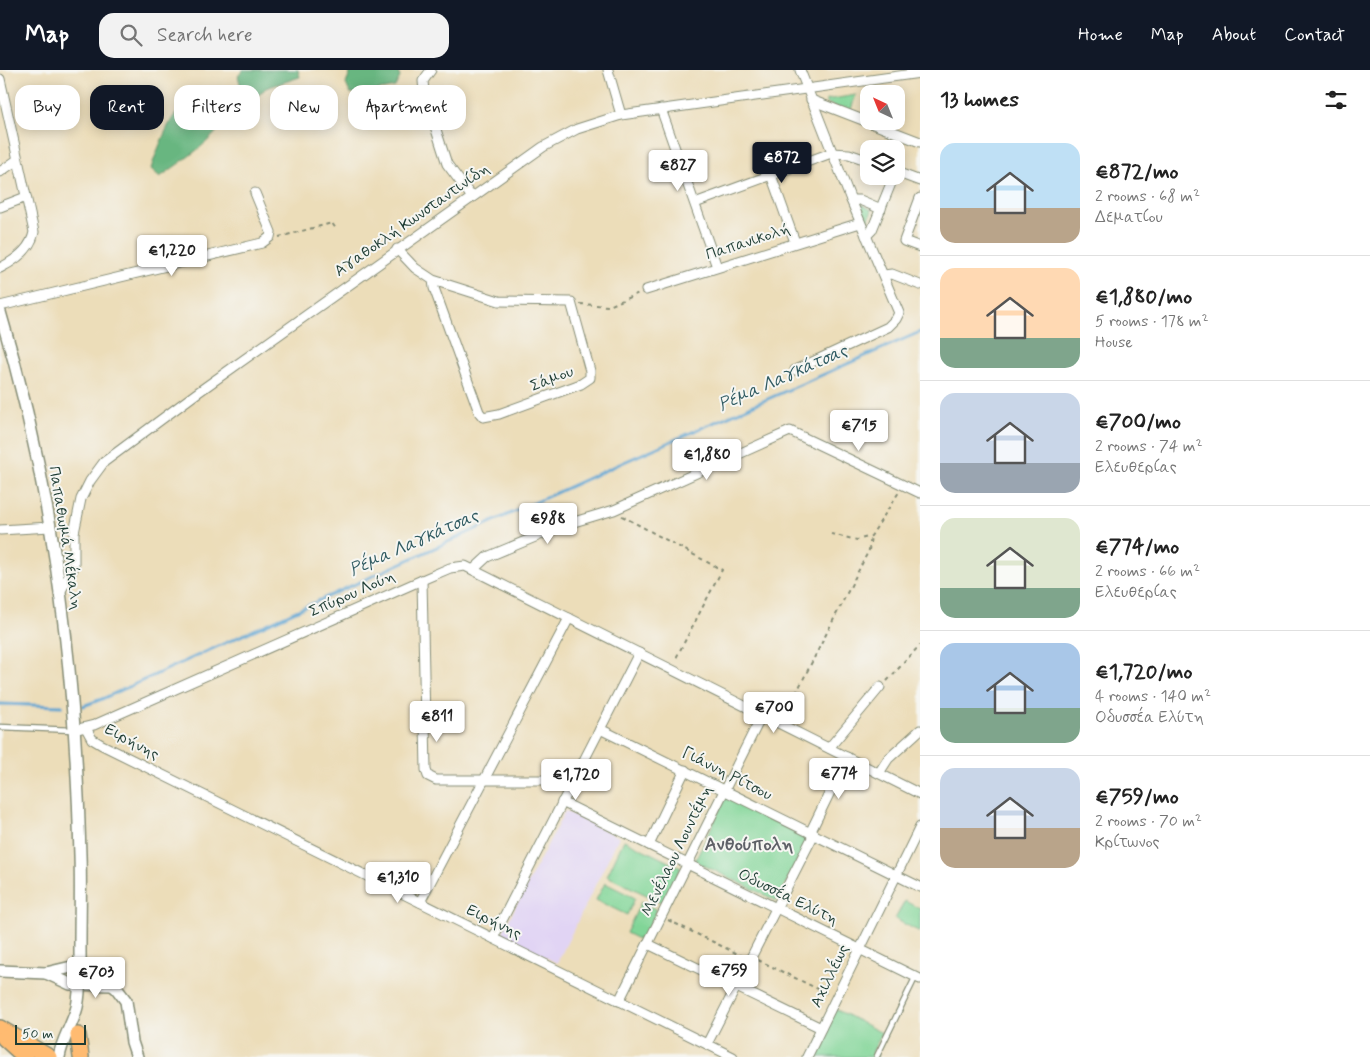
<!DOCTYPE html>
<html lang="en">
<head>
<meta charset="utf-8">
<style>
  :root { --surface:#fff; --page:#f2f2f2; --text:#222; --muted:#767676; --line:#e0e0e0; --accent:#111827 }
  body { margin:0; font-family:Mynerve,sans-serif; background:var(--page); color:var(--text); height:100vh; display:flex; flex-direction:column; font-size:19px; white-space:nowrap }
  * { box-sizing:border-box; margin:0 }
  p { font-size:16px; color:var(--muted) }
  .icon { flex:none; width:28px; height:28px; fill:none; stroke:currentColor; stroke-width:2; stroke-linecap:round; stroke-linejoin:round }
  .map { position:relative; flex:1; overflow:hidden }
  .details { display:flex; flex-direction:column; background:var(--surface); width:450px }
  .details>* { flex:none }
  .banner { position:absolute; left:15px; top:15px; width:475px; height:45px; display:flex; gap:10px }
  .needle { width:32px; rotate:317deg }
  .controls { position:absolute; left:860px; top:15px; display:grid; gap:10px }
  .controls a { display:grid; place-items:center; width:45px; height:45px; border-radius:10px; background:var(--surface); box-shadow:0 2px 12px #0003; font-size:25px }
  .scale { position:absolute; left:15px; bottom:12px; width:71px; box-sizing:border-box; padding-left:5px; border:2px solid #1f3d34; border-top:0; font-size:14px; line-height:18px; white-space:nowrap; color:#1f3d34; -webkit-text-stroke:4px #f6f6f2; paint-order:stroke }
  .price { position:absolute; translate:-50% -42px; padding:0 11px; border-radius:5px; background:#fff; color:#222; font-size:16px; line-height:32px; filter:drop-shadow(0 1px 2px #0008) }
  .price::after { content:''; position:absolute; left:50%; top:30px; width:15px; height:11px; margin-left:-8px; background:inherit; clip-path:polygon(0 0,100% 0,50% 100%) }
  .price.selected { background:var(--accent); color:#fff }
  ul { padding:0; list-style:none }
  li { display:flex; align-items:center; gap:15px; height:125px; padding:0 20px }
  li+li { border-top:1px solid var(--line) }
  li span { display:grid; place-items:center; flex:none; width:140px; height:100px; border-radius:15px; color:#555 }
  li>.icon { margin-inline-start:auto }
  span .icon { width:60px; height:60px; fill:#fffc; stroke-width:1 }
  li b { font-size:21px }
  h2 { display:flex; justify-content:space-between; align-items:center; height:60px; padding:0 20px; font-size:21px }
  .pill { padding:0 18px; border-radius:15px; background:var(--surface); box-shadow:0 2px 12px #0003; font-size:18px; line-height:45px }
  .pill.selected { background:var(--accent); color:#fff }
  header { display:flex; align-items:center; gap:30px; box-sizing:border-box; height:70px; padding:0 25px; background:var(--accent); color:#fff }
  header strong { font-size:24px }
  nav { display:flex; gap:28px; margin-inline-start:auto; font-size:18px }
  .search { width:350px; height:45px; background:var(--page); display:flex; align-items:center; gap:12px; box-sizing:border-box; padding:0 18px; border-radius:15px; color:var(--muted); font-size:19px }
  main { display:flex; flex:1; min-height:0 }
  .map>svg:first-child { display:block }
  .built { fill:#e1d4f4 }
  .green { fill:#81d597; stroke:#508966 }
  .forest { fill:#68b680; stroke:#447a5a }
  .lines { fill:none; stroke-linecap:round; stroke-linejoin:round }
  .stream { stroke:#5aa3d1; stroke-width:3 }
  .service-casing { stroke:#868d76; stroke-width:7 }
  .minor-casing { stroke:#868d76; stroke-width:11 }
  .tertiary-casing { stroke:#868d76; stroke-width:14 }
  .trunk-casing { stroke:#868d76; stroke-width:18 }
  .path { stroke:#868d76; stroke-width:2; stroke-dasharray:4 4; stroke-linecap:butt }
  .service { stroke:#fff; stroke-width:4.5 }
  .minor { stroke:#fff; stroke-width:9 }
  .tertiary { stroke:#fff; stroke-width:11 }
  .trunk { stroke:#ffbb71; stroke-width:15 }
  .labels { text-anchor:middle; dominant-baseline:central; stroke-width:4; stroke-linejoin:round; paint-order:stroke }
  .street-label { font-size:16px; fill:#1f3d34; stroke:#f6f6f2 }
  .water-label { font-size:18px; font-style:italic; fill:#315c63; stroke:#f6f6f2 }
  .neighbourhood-label { font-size:18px; font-weight:bold; fill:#5e6167; stroke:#f6f6f2 }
</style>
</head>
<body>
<header>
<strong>Map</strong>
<div class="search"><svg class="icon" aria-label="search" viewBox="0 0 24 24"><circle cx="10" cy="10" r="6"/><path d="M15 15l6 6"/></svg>Search here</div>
<nav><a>Home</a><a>Map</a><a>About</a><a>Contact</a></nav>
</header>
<main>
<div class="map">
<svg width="920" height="987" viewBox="0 0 920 987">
  <rect width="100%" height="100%" fill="#f6f6f2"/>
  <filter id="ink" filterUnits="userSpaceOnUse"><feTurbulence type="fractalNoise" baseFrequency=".02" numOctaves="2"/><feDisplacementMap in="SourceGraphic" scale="10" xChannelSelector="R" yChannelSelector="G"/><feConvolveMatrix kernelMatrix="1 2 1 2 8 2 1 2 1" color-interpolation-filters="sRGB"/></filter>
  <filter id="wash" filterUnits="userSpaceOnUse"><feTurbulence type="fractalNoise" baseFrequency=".0096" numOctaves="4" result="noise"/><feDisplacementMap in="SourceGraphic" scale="20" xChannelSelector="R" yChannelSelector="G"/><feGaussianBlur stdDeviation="1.12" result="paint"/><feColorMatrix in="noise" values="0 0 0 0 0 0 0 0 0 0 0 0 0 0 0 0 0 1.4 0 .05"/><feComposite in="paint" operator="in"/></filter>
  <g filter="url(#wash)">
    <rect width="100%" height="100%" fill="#ecddb9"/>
    <path class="built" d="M565,741L619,767L557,893L501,865Z"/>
    <g class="green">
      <path d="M856,25L850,42L826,33V30Z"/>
      <path d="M861,134L872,140L867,155H864L857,135Z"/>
      <path d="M726,727L808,768L777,831L695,791Z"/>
      <path d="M624,770L681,798L663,833L607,806Z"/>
      <path d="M605,813L635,828L627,845L596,830Z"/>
      <path d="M905,831L920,839V862L895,849Z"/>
      <path d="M641,832L657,840L642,871L626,863Z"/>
      <path d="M835,939L882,963L872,983L879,987H811Z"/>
    </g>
    <g class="forest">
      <path d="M243,0H298L300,7L266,18L254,30L241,17L238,6Z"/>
      <path d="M351,0H397L400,7L395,17L359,24L350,23L346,14Z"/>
      <path d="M225,29C226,34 228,40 227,44C221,67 179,93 160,107L151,99C154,88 168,52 175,45C180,38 188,40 195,34H201L208,40L215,38Z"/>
    </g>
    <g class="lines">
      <g class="stream">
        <path d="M0,634L62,636"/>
        <path d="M83,636L102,629L624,392L920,262"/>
      </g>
    </g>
  </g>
  <g filter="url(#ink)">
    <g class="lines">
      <defs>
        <g id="service">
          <path d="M0,657L73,660"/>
          <path d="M877,986L916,906"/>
        </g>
        <g id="minor">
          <path d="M431,0L423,11L424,22L447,94L471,126"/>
          <path d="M608,0L621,45"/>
          <path d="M0,9L34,162C31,179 14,191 0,198"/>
          <path d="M811,30L920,72"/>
          <path d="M661,39L717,197"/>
          <path d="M0,102L17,90"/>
          <path d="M896,102L920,111"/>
          <path d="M771,105L795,172"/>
          <path d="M920,128L904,171L920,177"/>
          <path d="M851,130H860L881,139"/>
          <path d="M695,133L831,83L849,84L869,91"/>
          <path d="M0,137L26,127"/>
          <path d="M866,166L872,160L894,106"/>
          <path d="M397,179L415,198L433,210L434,218L479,342L483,347L499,344L581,314L590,308V301L571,232L499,231L433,210"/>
          <path d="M884,205L892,204L920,215"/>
          <path d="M646,220L860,153"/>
          <path d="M0,236L262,173L270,167L271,162L255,123"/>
          <path d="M795,300L888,257L896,249L899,243L851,130L800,0"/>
          <path d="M0,460L50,457"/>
          <path d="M474,499L487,487L564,455L614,440L790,361L920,423"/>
          <path d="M422,510L426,700L428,706L436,710H562L572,713"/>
          <path d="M59,524L74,497V463L81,429L90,411L104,392L197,323L543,77L577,59L621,45L920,3"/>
          <path d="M86,658L92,669L102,675L733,987"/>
          <path d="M600,659L920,817"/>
          <path d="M74,660L94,655L422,510L450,498L465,496L920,724"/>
          <path d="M829,678L880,617"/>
          <path d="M879,703L888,689L920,660"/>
          <path d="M562,732L920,909"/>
          <path d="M810,763L847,687"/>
          <path d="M649,775L685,700"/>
          <path d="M420,832L569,548"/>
          <path d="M493,868L639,583"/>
          <path d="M648,874L821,958"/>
          <path d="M619,931L762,645"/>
          <path d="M707,974L814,764"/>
          <path d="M807,987L920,757"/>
        </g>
        <g id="tertiary">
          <path d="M0,242C53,417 76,603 80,785C81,816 80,846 80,876C80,896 81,918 77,937C73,954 62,969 59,987"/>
          <path d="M0,901L46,903L80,895L100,904L117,919L126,931L132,972L137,987"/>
          <path d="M46,903L70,914L113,915"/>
        </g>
        <g id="trunk">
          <path d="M0,958L49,987"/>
          <path d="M78,965L81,987"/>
          <path d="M4,968L25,987"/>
        </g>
      </defs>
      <use href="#service" class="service-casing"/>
      <use href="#minor" class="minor-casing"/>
      <use href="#tertiary" class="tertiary-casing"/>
      <use href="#trunk" class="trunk-casing"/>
      <g class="path">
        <path d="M279,167L332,153L336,159"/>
        <path d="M580,234L609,236L639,223"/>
        <path d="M622,446L722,500L675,590"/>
        <path d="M831,464L857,470L871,466L899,422"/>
        <path d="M887,611L920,575"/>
        <path d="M785,645L869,480L871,466"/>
        <path d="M668,850L742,886"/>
        <path d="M758,890L828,924"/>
      </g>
      <use href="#service" class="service"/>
      <use href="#minor" class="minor"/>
      <use href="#tertiary" class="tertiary"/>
      <use href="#trunk" class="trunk"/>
    </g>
  </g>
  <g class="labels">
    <g class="street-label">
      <text transform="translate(412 150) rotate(-35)">Αγαθοκλή Κωνσταντινίδη</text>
      <text transform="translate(748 172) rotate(-18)">Παπανικολή</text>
      <text transform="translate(552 309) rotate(-21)">Σάμου</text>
      <text transform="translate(65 468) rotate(81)">Παπαθωμά Μέκαλη</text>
      <text transform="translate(352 524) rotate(-24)">Σπύρου Λούη</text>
      <text transform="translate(132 672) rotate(28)">Ειρήνης</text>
      <text transform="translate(727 704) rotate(27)">Γιάννη Ρίτσου</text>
      <text transform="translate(677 781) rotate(-64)">Μενέλαου Λουντέμη</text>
      <text transform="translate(788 827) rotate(26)">Οδυσσέα Ελύτη</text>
      <text transform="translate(494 852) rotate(26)">Ειρήνης</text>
      <text transform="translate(830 906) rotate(-64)">Αχιλλέως</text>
    </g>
    <g class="water-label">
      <text transform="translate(783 308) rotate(-24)">Ρέμα Λαγκάτσας</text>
      <text transform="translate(414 473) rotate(-24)">Ρέμα Λαγκάτσας</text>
    </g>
    <g class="neighbourhood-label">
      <text x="749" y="775">Ανθούπολη</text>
    </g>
  </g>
</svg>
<div class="controls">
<a><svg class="needle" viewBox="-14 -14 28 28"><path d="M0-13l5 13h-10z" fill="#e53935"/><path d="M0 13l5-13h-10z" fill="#767676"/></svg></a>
<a><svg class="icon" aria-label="layers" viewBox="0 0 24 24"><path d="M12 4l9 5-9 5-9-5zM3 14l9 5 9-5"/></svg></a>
</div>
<div class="scale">50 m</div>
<b class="price selected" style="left:782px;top:114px">€872</b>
<b class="price" style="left:678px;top:122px">€827</b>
<b class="price" style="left:172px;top:207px">€1,220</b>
<b class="price" style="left:859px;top:382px">€715</b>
<b class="price" style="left:707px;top:411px">€1,880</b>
<b class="price" style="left:548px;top:475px">€988</b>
<b class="price" style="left:774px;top:664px">€700</b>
<b class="price" style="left:437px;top:673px">€811</b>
<b class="price" style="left:839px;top:730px">€774</b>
<b class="price" style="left:576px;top:731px">€1,720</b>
<b class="price" style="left:398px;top:834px">€1,310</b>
<b class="price" style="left:729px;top:927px">€759</b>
<b class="price" style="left:96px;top:929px">€703</b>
<div class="banner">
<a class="pill">Buy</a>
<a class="pill selected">Rent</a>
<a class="pill">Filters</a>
<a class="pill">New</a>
<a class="pill">Apartment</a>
</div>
</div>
<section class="details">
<h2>13 homes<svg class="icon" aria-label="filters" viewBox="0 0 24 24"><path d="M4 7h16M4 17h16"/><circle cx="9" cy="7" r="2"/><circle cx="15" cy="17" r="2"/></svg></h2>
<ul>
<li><span style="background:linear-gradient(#bfe0f5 65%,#b9a48a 0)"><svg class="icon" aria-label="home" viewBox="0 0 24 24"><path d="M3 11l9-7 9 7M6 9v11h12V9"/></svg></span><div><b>€872/mo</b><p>2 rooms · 68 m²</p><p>Δεματίου</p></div></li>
<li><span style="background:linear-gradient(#ffd9b3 70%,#7fa58c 0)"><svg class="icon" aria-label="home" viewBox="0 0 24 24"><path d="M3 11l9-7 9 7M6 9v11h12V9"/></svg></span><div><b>€1,880/mo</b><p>5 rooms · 178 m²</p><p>House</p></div></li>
<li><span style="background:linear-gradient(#c9d6e8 70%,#9aa5b1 0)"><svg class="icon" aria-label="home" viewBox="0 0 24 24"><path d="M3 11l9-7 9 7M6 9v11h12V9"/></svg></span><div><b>€700/mo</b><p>2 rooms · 74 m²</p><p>Ελευθερίας</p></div></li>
<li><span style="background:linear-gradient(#dfe7d0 70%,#7fa58c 0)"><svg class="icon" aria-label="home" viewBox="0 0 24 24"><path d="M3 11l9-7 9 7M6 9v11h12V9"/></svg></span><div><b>€774/mo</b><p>2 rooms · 66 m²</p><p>Ελευθερίας</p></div></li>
<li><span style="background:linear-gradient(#a9c7e8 65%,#7fa58c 0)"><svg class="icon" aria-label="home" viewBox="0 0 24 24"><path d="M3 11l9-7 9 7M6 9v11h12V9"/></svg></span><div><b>€1,720/mo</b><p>4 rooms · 140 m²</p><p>Οδυσσέα Ελύτη</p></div></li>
<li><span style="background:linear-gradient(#c9d6e8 60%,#b9a48a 0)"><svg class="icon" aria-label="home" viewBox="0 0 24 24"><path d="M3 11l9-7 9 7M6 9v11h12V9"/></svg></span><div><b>€759/mo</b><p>2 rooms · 70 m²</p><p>Κρίτωνος</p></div></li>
</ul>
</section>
</main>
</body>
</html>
